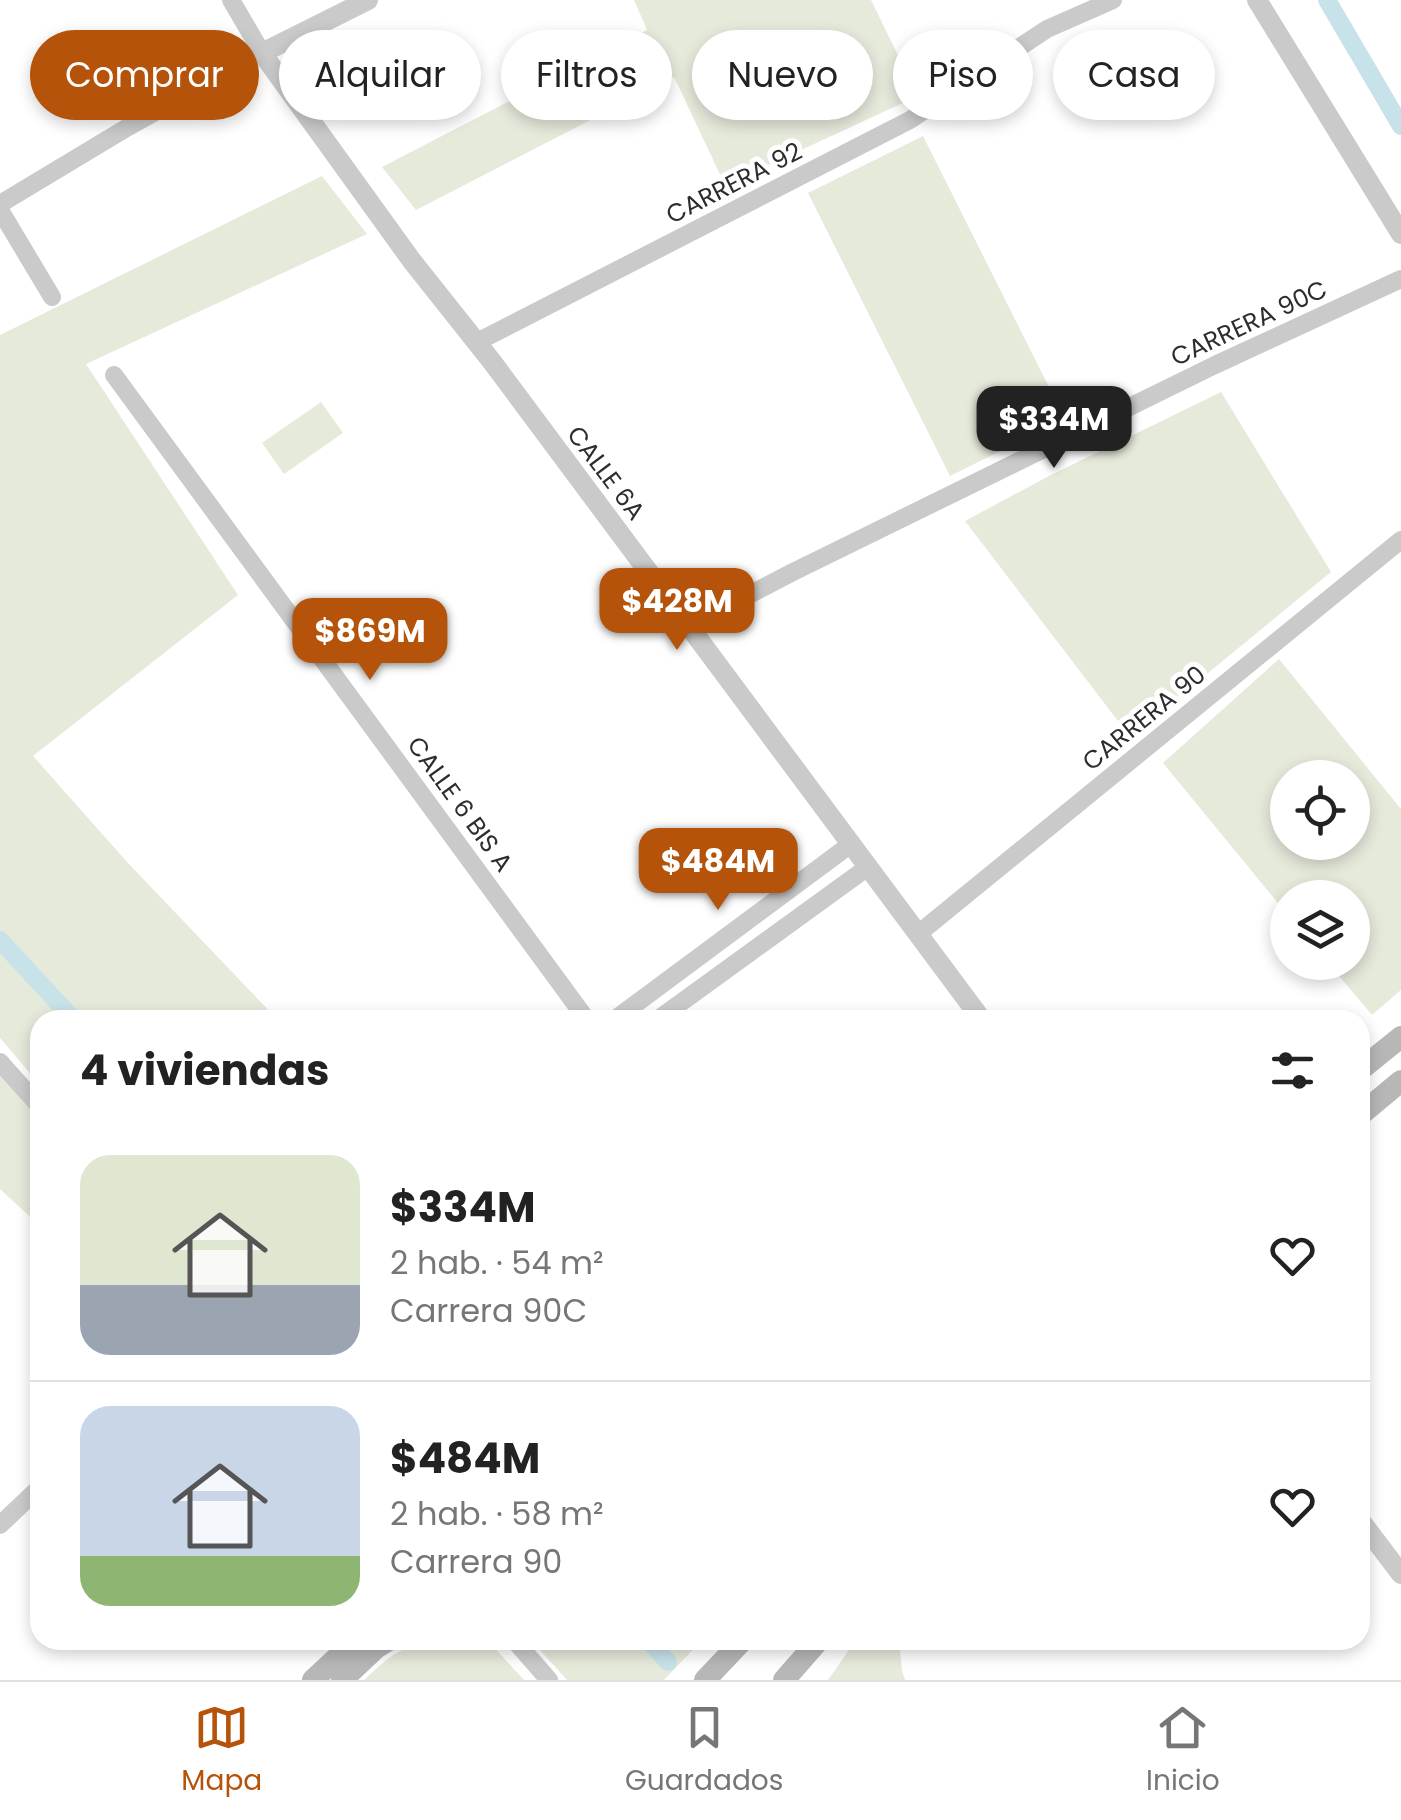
<!DOCTYPE html>
<html lang="es">
<head>
<meta charset="utf-8">
<style>
  :root { --surface:#fff; --page:#f6f6f6; --text:#222; --muted:#767676; --line:#e0e0e0; --accent:#b45309 }
  body { margin:0; font-family:Poppins,sans-serif; background:var(--page); color:var(--text); height:100vh; display:flex; flex-direction:column; font-size:38px; white-space:nowrap }
  * { box-sizing:border-box; margin:0 }
  p { font-size:32px; color:var(--muted) }
  .icon { flex:none; width:55px; height:55px; fill:none; stroke:currentColor; stroke-width:2; stroke-linecap:round; stroke-linejoin:round }
  .map { position:relative; flex:1; overflow:hidden }
  .sheet { position:absolute; left:30px; top:1010px; width:1340px; height:640px; display:flex; flex-direction:column; background:var(--surface); border-radius:30px; box-shadow:0 5px 15px #0003 }
  .sheet>* { flex:none }
  .guide { position:absolute; left:30px; top:30px; width:1342px; height:90px; display:flex; gap:20px }
  .buttons { position:absolute; left:1270px; top:760px; display:grid; gap:20px }
  .buttons a { display:grid; place-items:center; width:100px; height:100px; border-radius:50%; background:var(--surface); box-shadow:0 5px 15px #0003; font-size:50px }
  .price { position:absolute; translate:-50% -85px; padding:0 22px; border-radius:20px; background:var(--accent); color:#fff; font-size:32px; line-height:65px; filter:drop-shadow(0 2px 5px #0008) }
  .price::after { content:''; position:absolute; left:50%; top:60px; width:30px; height:22px; margin-left:-15px; background:inherit; clip-path:polygon(0 0,100% 0,50% 100%) }
  .price.current { background:#222; color:#fff }
  ul { padding:0; list-style:none }
  li { display:flex; align-items:center; gap:30px; height:250px; padding:0 50px }
  li+li { border-top:2px solid var(--line) }
  li span { display:grid; place-items:center; flex:none; width:280px; height:200px; border-radius:30px; color:#555 }
  li>.icon { margin-inline-start:auto }
  span .icon { width:120px; height:120px; fill:#fffc; stroke-width:1 }
  li b { font-size:42px }
  h2 { display:flex; justify-content:space-between; align-items:center; height:120px; padding:0 50px; font-size:42px }
  .tag { padding:0 35px; border-radius:45px; background:var(--surface); box-shadow:0 5px 15px #0003; font-size:35px; line-height:90px }
  .tag.current { background:var(--accent); color:#fff }
  .tab-bar { display:flex; justify-content:space-around; align-items:center; height:140px; border-top:2px solid var(--line); background:var(--surface); font-size:28px; color:var(--muted) }
  .tab-bar a { display:grid; justify-items:center; gap:5px }
  .tab-bar .current { color:var(--accent) }
  .map>svg:first-child { display:block }
  .green { fill:#e6eadb; fill-rule:evenodd }
  .lines { fill:none; stroke-linecap:round; stroke-linejoin:round }
  .canal { stroke:#c8e2ea; stroke-width:18 }
  .minor { stroke:#cacaca; stroke-width:18 }
  .tertiary { stroke:#cacaca; stroke-width:20 }
  .secondary { stroke:#b7b7b7; stroke-width:22 }
  .labels { text-anchor:middle; dominant-baseline:central; stroke-width:10; stroke-linejoin:round; paint-order:stroke }
  .street-label { font-size:25px; fill:#2d2d2d; stroke:#fff }
</style>
</head>
<body>
<div class="map">
<svg width="1401" height="1680" viewBox="0 0 1401 1680">
  <rect width="100%" height="100%" fill="#fff"/>
  <g class="green">
    <path d="M634,0H871L918,96L725,185L674,77L416,210L382,167L647,30Z"/>
    <path d="M923,136L1065,419L950,476L808,193Z"/>
    <path d="M322,176L367,234L86,364L238,595L33,756L128,863L278,1020H40V1085L0,1038V335Z"/>
    <path d="M1221,392L1331,572L1197,682L1128,734L965,521L1047,477Z"/>
    <path d="M321,402L343,433L284,474L262,443Z"/>
    <path d="M1279,659L1401,809V990L1372,1015L1328,963L1352,962V898H1288L1287,914L1163,763ZM1288,778H1352V842H1288Z"/>
    <path d="M0,1074L40,1122V1226L0,1189Z"/>
    <path d="M449,1640L490,1643L524,1680H364C398,1648 403,1646 449,1640Z"/>
    <path d="M531,1640H702L664,1680H567Z"/>
    <path d="M856,1640H899L902,1671L905,1680H828Z"/>
  </g>
  <g class="lines">
    <g class="canal">
      <path d="M1327,0L1401,126"/>
      <path d="M0,940L74,1020"/>
      <path d="M648,1640L668,1662"/>
    </g>
    <g class="minor">
      <path d="M0,204L128,127L262,53L231,0"/>
      <path d="M0,210L52,297"/>
      <path d="M477,342L910,120L1047,29L1113,0"/>
      <path d="M114,375L587,1020"/>
      <path d="M689,626L793,572L1215,365L1401,279"/>
      <path d="M918,934L1401,540"/>
      <path d="M614,1020L851,844"/>
      <path d="M657,1020L868,867"/>
      <path d="M0,1062L40,1107"/>
      <path d="M0,1525L40,1487"/>
      <path d="M514,1640L549,1680"/>
    </g>
    <g class="tertiary">
      <path d="M368,0L262,53L412,261L493,363L982,1020"/>
      <path d="M1257,0L1401,234"/>
      <path d="M1360,1520L1401,1574"/>
    </g>
    <g class="secondary">
      <path d="M1360,1070L1401,1037"/>
      <path d="M1360,1115L1401,1081"/>
      <path d="M313,1680L356,1640"/>
      <path d="M342,1680L376,1648L389,1640"/>
      <path d="M705,1680L743,1640"/>
      <path d="M784,1680L819,1640"/>
    </g>
  </g>
  <g class="labels">
    <g class="street-label">
      <text transform="translate(734 183) rotate(-27)">CARRERA 92</text>
      <text transform="translate(1249 323) rotate(-25)">CARRERA 90C</text>
      <text transform="translate(606 473) rotate(53)">CALLE 6A</text>
      <text transform="translate(1144 718) rotate(-39)">CARRERA 90</text>
      <text transform="translate(460 804) rotate(54)">CALLE 6 BIS A</text>
    </g>
  </g>
</svg>
<div class="buttons">
<a><svg class="icon" aria-label="locate" viewBox="0 0 24 24"><circle cx="12" cy="12" r="6"/><path d="M12 2v4M12 18v4M2 12h4M18 12h4"/></svg></a>
<a><svg class="icon" aria-label="layers" viewBox="0 0 24 24"><path d="M12 4l9 5-9 5-9-5zM3 14l9 5 9-5"/></svg></a>
</div>
<b class="price current" style="left:1054px;top:471px">$334M</b>
<b class="price" style="left:677px;top:653px">$428M</b>
<b class="price" style="left:370px;top:683px">$869M</b>
<b class="price" style="left:718px;top:913px">$484M</b>
<div class="guide">
<a class="tag current">Comprar</a>
<a class="tag">Alquilar</a>
<a class="tag">Filtros</a>
<a class="tag">Nuevo</a>
<a class="tag">Piso</a>
<a class="tag">Casa</a>
</div>
<section class="sheet">
<h2>4 viviendas<svg class="icon" aria-label="filters" viewBox="0 0 24 24"><path d="M4 7h16M4 17h16"/><circle cx="9" cy="7" r="2"/><circle cx="15" cy="17" r="2"/></svg></h2>
<ul>
<li><span style="background:linear-gradient(#dfe7d0 65%,#9aa5b1 0)"><svg class="icon" aria-label="home" viewBox="0 0 24 24"><path d="M3 11l9-7 9 7M6 9v11h12V9"/></svg></span><div><b>$334M</b><p>2 hab. · 54 m²</p><p>Carrera 90C</p></div><svg class="icon" aria-label="heart" viewBox="0 0 24 24"><path d="M12 20l-8-8c-3-5 5-10 8-4 3-6 11-1 8 4z"/></svg></li>
<li><span style="background:linear-gradient(#c9d6e8 75%,#8fb573 0)"><svg class="icon" aria-label="home" viewBox="0 0 24 24"><path d="M3 11l9-7 9 7M6 9v11h12V9"/></svg></span><div><b>$484M</b><p>2 hab. · 58 m²</p><p>Carrera 90</p></div><svg class="icon" aria-label="heart" viewBox="0 0 24 24"><path d="M12 20l-8-8c-3-5 5-10 8-4 3-6 11-1 8 4z"/></svg></li>
</ul>
</section>
</div>
<nav class="tab-bar">
<a class="current"><svg class="icon" aria-label="map" viewBox="0 0 24 24"><path d="M3 6l6-2 6 2 6-2v14l-6 2-6-2-6 2zM9 4v14M15 6v14"/></svg>Mapa</a>
<a><svg class="icon" aria-label="saved" viewBox="0 0 24 24"><path d="M7 4h10v16l-5-4-5 4z"/></svg>Guardados</a>
<a><svg class="icon" aria-label="home" viewBox="0 0 24 24"><path d="M3 11l9-7 9 7M6 9v11h12V9"/></svg>Inicio</a>
</nav>
</body>
</html>
